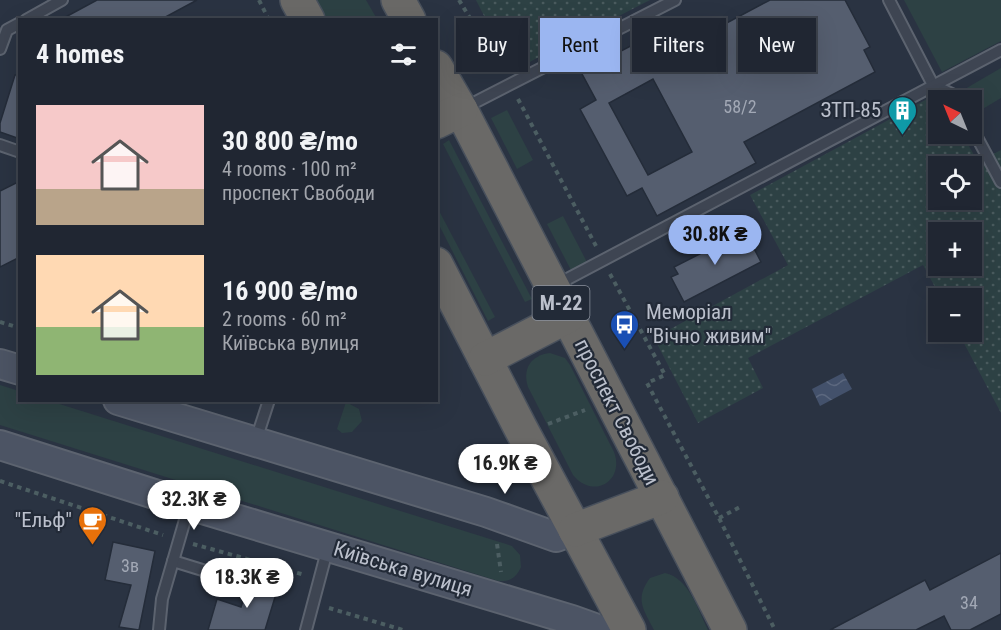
<!DOCTYPE html>
<html lang="en">
<head>
<meta charset="utf-8">
<style>
  :root { --surface:#202632; --page:#282e3a; --text:#f1f3f6; --muted:#a2a5ac; --line:#3d434d; --accent:#9bb6f1 }
  body { margin:0; font-family:"Roboto Condensed",sans-serif; background:var(--page); color:var(--text); height:100vh; display:flex; flex-direction:column; font-size:22px; white-space:nowrap }
  * { box-sizing:border-box; margin:0 }
  p { font-size:20px; color:var(--muted) }
  .icon { flex:none; width:33px; height:33px; fill:none; stroke:currentColor; stroke-width:2; stroke-linecap:round; stroke-linejoin:round }
  .map { position:relative; flex:1; overflow:hidden }
  .drawer { position:absolute; left:18px; top:18px; width:420px; height:384px; display:flex; flex-direction:column; background:var(--surface); border-radius:0px; box-shadow:0 6px 24px #0002,0 0 0 2px var(--line) }
  .drawer>* { flex:none }
  .top-card { position:absolute; left:456px; top:18px; width:454px; height:54px; display:flex; gap:12px }
  .needle { width:39px; rotate:317deg }
  .fabs { position:absolute; left:928px; top:90px; display:grid; gap:12px }
  .fabs a { display:grid; place-items:center; width:54px; height:54px; border-radius:0px; background:var(--surface); box-shadow:0 6px 24px #0002,0 0 0 2px var(--line); font-size:30px }
  .price { position:absolute; translate:-50% -51px; padding:0 14px; border-radius:21px; background:#fff; color:#222; font-size:20px; line-height:39px; filter:drop-shadow(0 2px 3px #0008) }
  .price::after { content:''; position:absolute; left:50%; top:36px; width:18px; height:14px; margin-left:-9px; background:inherit; clip-path:polygon(0 0,100% 0,50% 100%) }
  .price.on { background:var(--accent); color:#111 }
  ul { padding:0; list-style:none }
  li { display:flex; align-items:center; gap:18px; height:150px; padding:0 18px }
  li span { display:grid; place-items:center; flex:none; width:168px; height:120px; border-radius:0px; color:#555 }
  li>.icon { margin-inline-start:auto }
  span .icon { width:72px; height:72px; fill:#fffc; stroke-width:1 }
  li b { font-size:26px }
  h2 { display:flex; justify-content:space-between; align-items:center; height:72px; padding:0 18px; font-size:26px }
  .chip { padding:0 21px; border-radius:0px; background:var(--surface); box-shadow:0 6px 24px #0002,0 0 0 2px var(--line); font-size:21px; line-height:54px }
  .chip.on { background:var(--accent); color:#111 }
  .map>svg:first-child { display:block }
  .grass { fill:#2d4144 }
  .park { fill:url(#park-dots); fill-rule:evenodd }
  .water { fill:url(#water-waves) }
  .building { fill:#555e6f; stroke:#242c39; stroke-width:1.5; fill-rule:evenodd }
  .lines { fill:none; stroke-linecap:round; stroke-linejoin:round }
  .service-casing { stroke:#5c636f; stroke-width:14 }
  .secondary-casing { stroke:#5c636f; stroke-width:32 }
  .trunk-casing { stroke:#48505c; stroke-width:36 }
  .path { stroke:#4c5e62; stroke-width:4; stroke-dasharray:4.5 4.5; stroke-linecap:butt }
  .service { stroke:#3e4552; stroke-width:10 }
  .secondary { stroke:#4c5464; stroke-width:28 }
  .trunk { stroke:#6a6967; stroke-width:33 }
  .labels { text-anchor:middle; dominant-baseline:central; stroke-width:4.5; stroke-linejoin:round; paint-order:stroke }
  .number-label { font-size:18px; fill:#a2a8b5 }
  .shield { fill:#222a37; stroke:#8d939f; stroke-width:1.5 }
  .shield-label { font-size:20px; font-weight:bold; fill:#bbc0cc }
  .poi-label { font-size:21px; fill:#bbc0cc; stroke:#222a37; text-anchor:end }
  .street-label { font-size:21px; fill:#bbc0cc; stroke:#222a37 }
</style>
</head>
<body>
<div class="map">
<svg width="1001" height="630" viewBox="0 0 1001 630">
  <defs>
    <pattern id="park-dots" width="8" height="8" patternUnits="userSpaceOnUse" patternTransform="scale(1.5)"><rect width="8" height="8" fill="#2d4144"/><path d="M2 2h.1M6 6h.1" fill="none" stroke="#4a5b5e" stroke-width="1.8" stroke-linecap="round"/></pattern>
    <pattern id="water-waves" width="16" height="10" patternUnits="userSpaceOnUse" patternTransform="scale(1.5)"><rect width="16" height="10" fill="#43516b"/><path d="M0 5q4-4 8 0t8 0" fill="none" stroke="#5c687f"/></pattern>
  </defs>
  <rect width="100%" height="100%" fill="#2a3342"/>
  <g class="grass">
    <path d="M314,0H366L377,19H325Z"/>
    <path d="M904,0H1001V41L942,72Z"/>
    <path d="M1001,68V98L976,113L972,108V100H965L958,93Z"/>
    <path d="M507,110L533,160L517,169L491,118Z"/>
    <path d="M449,140L532,299L525,302L443,144Z"/>
    <path d="M436,205L495,317L488,321L437,221Z"/>
    <path d="M563,216L589,266L573,274L547,224Z"/>
    <path d="M550,353L565,358L570,365L614,452C625,481 593,500 573,475L528,387C522,369 531,355 550,353Z"/>
    <path d="M0,385L19,391L20,400L50,401L512,546L520,555L521,567C516,578 510,582 498,581L0,425Z"/>
    <path d="M346,402L359,409L362,421L352,432L342,433L337,429Z"/>
    <path d="M665,573C689,578 698,610 708,630H654C644,610 634,599 650,578Z"/>
  </g>
  <g class="park">
    <path d="M476,0H650L512,71Z"/>
    <path d="M940,92L944,100H939V134H962L978,162L1001,150V413L958,332H972V298H941L923,265L748,358L763,388L698,423L654,338L788,265L750,195ZM939,166H972V200H939ZM939,232H972V266H939Z"/>
  </g>
  <path class="water" d="M843,373L852,389L820,406L812,389Z"/>
  <g class="building">
    <path d="M97,0H197L160,20H60Z"/>
    <path d="M770,0H845L870,47L864,50L875,72L744,142L756,163L657,216L642,188L627,196L580,109L596,100L581,72L680,20L691,42ZM653,79L692,152L648,175L609,103Z"/>
    <path d="M15,75H20V139L0,132V123Z"/>
    <path d="M20,181V257L0,267V191Z"/>
    <path d="M745,231L761,262L684,302L671,277L678,274L674,267Z"/>
    <path d="M113,542L155,551L139,630L119,627L131,585L105,580Z"/>
    <path d="M1001,553V614L970,630H951L944,616L916,630H830L925,580L930,590Z"/>
    <path d="M251,576L279,584L265,630H208L217,599L241,607Z"/>
  </g>
  <g class="lines">
    <defs>
      <g id="service">
        <path d="M889,0L933,85L954,95L957,100"/>
        <path d="M26,20L62,0"/>
        <path d="M0,49L7,30L20,23"/>
        <path d="M464,108L675,0"/>
        <path d="M972,128L1001,182"/>
        <path d="M0,145L20,152"/>
        <path d="M556,285L1001,50"/>
        <path d="M256,440L269,400"/>
        <path d="M173,561L235,580"/>
        <path d="M159,630L162,599L189,506"/>
        <path d="M306,630L328,547"/>
      </g>
      <g id="secondary">
        <path d="M0,364L20,370"/>
        <path d="M118,400L486,512L556,537L575,530"/>
        <path d="M0,445L189,505L572,620L600,630"/>
      </g>
      <g id="trunk">
        <path d="M297,0L308,20"/>
        <path d="M398,0L409,20"/>
        <path d="M436,67L461,110L730,630"/>
        <path d="M436,122L461,110"/>
        <path d="M436,264L521,429L629,630"/>
        <path d="M485,359L568,316"/>
        <path d="M575,530L662,497"/>
      </g>
    </defs>
    <use href="#service" class="service-casing"/>
    <use href="#secondary" class="secondary-casing"/>
    <use href="#trunk" class="trunk-casing"/>
    <g class="path">
      <path d="M259,0L269,20"/>
      <path d="M459,0L502,71"/>
      <path d="M518,99L596,246"/>
      <path d="M610,274L665,375L647,383L719,518L775,630"/>
      <path d="M0,322L20,328"/>
      <path d="M548,424L585,410"/>
      <path d="M0,481L163,535"/>
      <path d="M719,518L742,506"/>
      <path d="M193,544L305,575"/>
      <path d="M497,544L501,572"/>
      <path d="M329,608L403,630"/>
    </g>
    <use href="#service" class="service"/>
    <use href="#secondary" class="secondary"/>
    <use href="#trunk" class="trunk"/>
  </g>
  <defs>
    <symbol id="building-pin" viewBox="-11 -11 22 30"><path d="M0 17L-7.5 6A9.5 9.5 0 1 1 7.5 6Z" fill="#0f9aa8" stroke="#222a37"/><path d="M-4-6H4V6H1V3H-1V6H-4ZM-2.5-4.3h1.7v1.8h-1.7ZM.8-4.3h1.7v1.8H.8ZM-2.5-1h1.7V.8h-1.7ZM.8-1h1.7V.8H.8Z" fill="#fff"/></symbol>
    <symbol id="bus-pin" viewBox="-11 -11 22 30"><path d="M0 17L-7.5 6A9.5 9.5 0 1 1 7.5 6Z" fill="#1a4fb4" stroke="#222a37"/><path d="M-5-6H5V4H4V6H2V4H-2V6H-4V4H-5ZM-3.5-4V0h7V-4ZM-3.5 1.2v1.5H-2V1.2ZM2 1.2v1.5H3.5V1.2Z" fill="#fff"/></symbol>
    <symbol id="cafe-pin" viewBox="-11 -11 22 30"><path d="M0 17L-7.5 6A9.5 9.5 0 1 1 7.5 6Z" fill="#e8710a" stroke="#222a37"/><path d="M-5.5-4.5H6V0H3Q3 3.5 0 3.5H-2.5Q-5.5 3.5-5.5 0ZM3-3.2v2h1.7v-2ZM-6 4.5H4V6H-6Z" fill="#fff"/></symbol>
  </defs>
  <g fill-rule="evenodd">
    <use href="#building-pin" x="886" y="94" width="33" height="45"/>
    <use href="#bus-pin" x="608" y="308" width="33" height="45"/>
    <use href="#cafe-pin" x="76" y="504" width="33" height="45"/>
  </g>
  <g class="labels">
    <g class="number-label">
      <text x="740" y="106">58/2</text>
      <text x="130" y="565">3в</text>
      <text x="969" y="602">34</text>
    </g>
    <rect class="shield" x="532.5" y="286" width="57" height="34" rx="4.5"/>
    <g class="shield-label">
      <text x="561" y="303">М-22</text>
    </g>
    <g class="poi-label">
      <text x="881" y="110">ЗТП-85</text>
      <text x="646" y="312" text-anchor="start">Меморіал<tspan x="646" dy="24">"Вічно живим"</tspan></text>
      <text x="72" y="520">"Ельф"</text>
    </g>
    <g class="street-label">
      <text transform="translate(617 412) rotate(63)">проспект Свободи</text>
      <text transform="translate(403 569) rotate(17)">Київська вулиця</text>
    </g>
  </g>
</svg>
<div class="fabs">
<a><svg class="needle" viewBox="-14 -14 28 28"><path d="M0-13l5 13h-10z" fill="#e53935"/><path d="M0 13l5-13h-10z" fill="#a2a5ac"/></svg></a>
<a><svg class="icon" aria-label="locate" viewBox="0 0 24 24"><circle cx="12" cy="12" r="6"/><path d="M12 2v4M12 18v4M2 12h4M18 12h4"/></svg></a>
<a>+</a>
<a>−</a>
</div>
<b class="price on" style="left:715px;top:266px">30.8K ₴</b>
<b class="price" style="left:505px;top:495px">16.9K ₴</b>
<b class="price" style="left:194px;top:531px">32.3K ₴</b>
<b class="price" style="left:247px;top:609px">18.3K ₴</b>
<div class="top-card">
<a class="chip">Buy</a>
<a class="chip on">Rent</a>
<a class="chip">Filters</a>
<a class="chip">New</a>
</div>
<section class="drawer">
<h2>4 homes<svg class="icon" aria-label="filters" viewBox="0 0 24 24"><path d="M4 7h16M4 17h16"/><circle cx="9" cy="7" r="2"/><circle cx="15" cy="17" r="2"/></svg></h2>
<ul>
<li><span style="background:linear-gradient(#f6c9c9 70%,#b9a48a 0)"><svg class="icon" aria-label="home" viewBox="0 0 24 24"><path d="M3 11l9-7 9 7M6 9v11h12V9"/></svg></span><div><b>30 800 ₴/mo</b><p>4 rooms · 100 m²</p><p>проспект Свободи</p></div></li>
<li><span style="background:linear-gradient(#ffd9b3 60%,#8fb573 0)"><svg class="icon" aria-label="home" viewBox="0 0 24 24"><path d="M3 11l9-7 9 7M6 9v11h12V9"/></svg></span><div><b>16 900 ₴/mo</b><p>2 rooms · 60 m²</p><p>Київська вулиця</p></div></li>
</ul>
</section>
</div>
</body>
</html>
